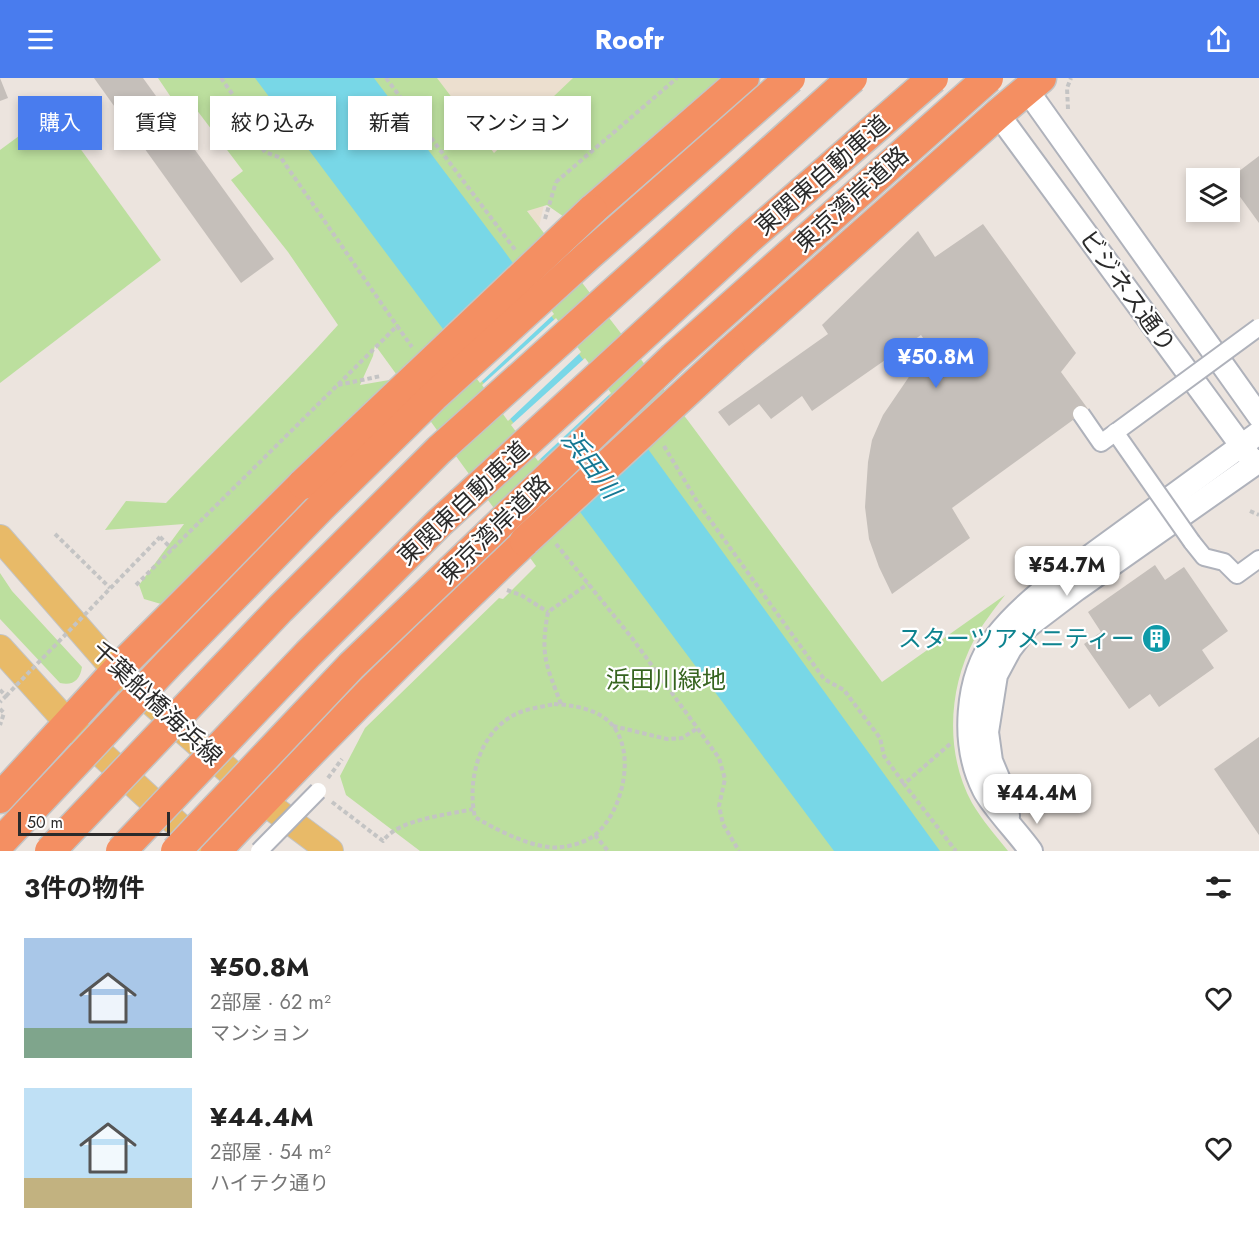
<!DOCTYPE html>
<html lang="ja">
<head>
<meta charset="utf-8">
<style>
  :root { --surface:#fff; --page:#f2f2f2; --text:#222; --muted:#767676; --accent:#497cee }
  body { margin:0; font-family:Jost,"Noto Sans JP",sans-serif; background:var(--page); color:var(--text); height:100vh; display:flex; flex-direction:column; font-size:22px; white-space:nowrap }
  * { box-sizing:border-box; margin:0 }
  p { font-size:20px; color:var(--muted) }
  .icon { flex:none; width:33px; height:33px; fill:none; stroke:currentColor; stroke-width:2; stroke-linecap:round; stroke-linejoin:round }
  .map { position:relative; height:773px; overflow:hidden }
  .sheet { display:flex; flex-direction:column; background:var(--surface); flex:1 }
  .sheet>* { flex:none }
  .guide { position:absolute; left:18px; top:18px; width:600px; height:54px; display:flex; gap:12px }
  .controls { position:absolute; left:1186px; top:90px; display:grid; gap:12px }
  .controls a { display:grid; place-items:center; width:54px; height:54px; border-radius:0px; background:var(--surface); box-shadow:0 3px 9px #0003; font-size:30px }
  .scale { position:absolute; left:18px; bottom:15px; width:152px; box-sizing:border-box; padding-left:6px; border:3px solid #2b2b2b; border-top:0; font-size:16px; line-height:21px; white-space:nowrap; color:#2b2b2b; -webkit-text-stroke:4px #fff; paint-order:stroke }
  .price { position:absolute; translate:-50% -51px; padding:0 14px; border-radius:12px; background:#fff; color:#222; font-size:20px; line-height:39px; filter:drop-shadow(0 2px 3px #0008) }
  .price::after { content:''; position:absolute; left:50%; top:36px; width:18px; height:14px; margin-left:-9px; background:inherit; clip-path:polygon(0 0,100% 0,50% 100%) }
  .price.current { background:var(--accent); color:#fff }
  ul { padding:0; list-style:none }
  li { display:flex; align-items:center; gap:18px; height:150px; padding:0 24px }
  li span { display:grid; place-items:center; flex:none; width:168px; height:120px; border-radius:0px; color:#555 }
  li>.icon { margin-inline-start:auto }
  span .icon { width:72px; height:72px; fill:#fffc; stroke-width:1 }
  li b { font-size:26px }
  h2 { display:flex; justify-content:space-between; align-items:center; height:72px; padding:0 24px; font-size:26px }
  .pill { padding:0 21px; border-radius:0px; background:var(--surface); box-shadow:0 3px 9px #0003; font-size:21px; line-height:54px }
  .pill.current { background:var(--accent); color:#fff }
  header { display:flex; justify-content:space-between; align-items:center; height:78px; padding:0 24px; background:var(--accent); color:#fff; font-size:27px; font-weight:700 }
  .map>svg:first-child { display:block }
  .education { fill:#ecdfcf }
  .green { fill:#bcdf9e }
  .water { fill:#78d7e7 }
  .pier { fill:#ece4de }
  .building { fill:#c5bfba }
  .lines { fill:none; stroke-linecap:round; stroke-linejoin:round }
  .street-casing { stroke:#afb2bb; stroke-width:20 }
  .secondary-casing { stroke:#afb2bb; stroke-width:26 }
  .primary-casing { stroke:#c4c4c4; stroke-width:28 }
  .highway-casing { stroke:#c4c4c4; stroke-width:33 }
  .path { stroke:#c4c4c4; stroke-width:4; stroke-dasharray:4.5 3; stroke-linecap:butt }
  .street { stroke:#fff; stroke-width:16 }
  .secondary { stroke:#fff; stroke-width:22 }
  .primary { stroke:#e8ba68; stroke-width:26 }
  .highway { stroke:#f48f62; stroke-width:30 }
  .street-bridge-casing { stroke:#afb2bb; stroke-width:20; stroke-linecap:butt }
  .highway-bridge-casing { stroke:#c4c4c4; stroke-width:33; stroke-linecap:butt }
  .path-bridge { stroke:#c4c4c4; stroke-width:4; stroke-dasharray:4.5 3; stroke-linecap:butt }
  .street-bridge { stroke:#fff; stroke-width:16 }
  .highway-bridge { stroke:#f48f62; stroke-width:30 }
  .labels { text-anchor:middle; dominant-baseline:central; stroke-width:4.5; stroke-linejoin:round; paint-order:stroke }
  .street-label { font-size:24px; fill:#2b2b2b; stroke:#fff }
  .culture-label { font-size:24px; fill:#0d838f; stroke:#fff; text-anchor:end }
  .park-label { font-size:24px; fill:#36641f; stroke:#fff }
  .water-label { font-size:26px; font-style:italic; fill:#167894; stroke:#fff }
</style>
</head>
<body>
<header><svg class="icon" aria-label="menu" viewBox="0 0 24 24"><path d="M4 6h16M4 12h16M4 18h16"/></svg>Roofr<svg class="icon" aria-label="share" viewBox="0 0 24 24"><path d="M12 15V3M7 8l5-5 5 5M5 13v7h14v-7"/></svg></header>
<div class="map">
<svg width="1259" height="773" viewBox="0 0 1259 773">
  <rect width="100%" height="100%" fill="#ece4de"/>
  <path class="education" d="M429,0H666L550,100L539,149Z"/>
  <g class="green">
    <path d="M158,0H437L494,75L573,0H724L567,141L547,127L527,133L689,344L882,604L1005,517C994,532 982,546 974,562C948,611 945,676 972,725C982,742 996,758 1008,773H420L346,717L340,698L365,650L499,520L503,521L536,488L375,267L373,278L360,307L395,301L161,526L144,521L139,507L184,446L105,452L126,423L166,425C223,365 283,308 338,247L288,174L231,102L243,93L196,31L187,43Z"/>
    <path d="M53,33L161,182L0,305V72Z"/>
    <path d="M0,495L12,513L82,589C80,602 73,608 60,605L0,541Z"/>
  </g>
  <path class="water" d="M255,0H374L502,170L940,773H834Z"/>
  <g class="pier">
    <path d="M535,211L554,236L480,305L461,280Z"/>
    <path d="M556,240L581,274L508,343L482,307Z"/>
    <path d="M585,280L611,315L538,383L511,347Z"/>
  </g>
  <g class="building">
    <path d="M0,0L8,20L0,23Z"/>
    <path d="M94,0H143L274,181L241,205Z"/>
    <path d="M1259,78V145L1230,105V100Z"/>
    <path d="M983,146L1076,275L1061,294L1088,331L952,430L970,460L892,516L879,489L869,461L865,429L868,384L872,362L883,337L917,287L932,273L921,257L812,333L802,318L771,341L759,326L729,348L718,334L828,256L822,247L918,153L935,179Z"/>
    <path d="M1155,487L1165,502L1184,489L1228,553L1202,572L1214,590L1159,629L1150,616L1129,631L1084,566L1101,554L1088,534Z"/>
    <path d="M1259,659V757L1214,691Z"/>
  </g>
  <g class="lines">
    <defs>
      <path id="street" d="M1192,464L1204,479L1224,484L1237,497L1259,481"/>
      <g id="secondary">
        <path d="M1027,12L1259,338"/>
        <path d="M998,36L1249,378"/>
        <path d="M1008,738L1001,707L991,683L987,654L996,597L1010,571L1027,549L1077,511L1259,383"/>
        <path d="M1031,773C1019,756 992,728 984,712C961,667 965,600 996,559C1009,542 1024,528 1041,514L1259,355"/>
      </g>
      <g id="primary">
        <path d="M0,460L116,593L263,723L330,773"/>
        <path d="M0,570L68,645L204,771"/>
      </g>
      <g id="highway">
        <path d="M592,132L744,0"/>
        <path d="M730,274L998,36L1041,0"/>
        <path d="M0,720L116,593L303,406"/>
        <path d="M216,773C316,667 419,563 525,463"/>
      </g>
    </defs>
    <use href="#street" class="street-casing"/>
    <use href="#secondary" class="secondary-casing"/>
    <use href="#primary" class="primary-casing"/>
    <use href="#highway" class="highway-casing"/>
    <g class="path">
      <path d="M221,0L233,17L239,38L265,74L281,80L397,248"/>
      <path d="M386,0L516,173"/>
      <path d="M1068,31L1067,10L1071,0"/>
      <path d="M556,104L677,0"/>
      <path d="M338,307L381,298"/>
      <path d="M664,368L698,425L824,601L844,612L880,660L884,678L904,706"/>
      <path d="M1250,433L1259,437"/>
      <path d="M55,456L110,510"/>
      <path d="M160,459L172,471"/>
      <path d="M556,466L632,560L719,680L725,701L719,728L723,746L739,773"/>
      <path d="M136,507L397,248L412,269"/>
      <path d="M507,512L521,517L548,534"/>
      <path d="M0,612L6,618L0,624"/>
      <path d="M554,626C572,627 591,630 606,641C639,667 624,733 595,757C586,764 572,768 561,769C538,773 494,751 475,739C467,704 478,656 514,637C525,631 541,629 554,626Z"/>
      <path d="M561,626C546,586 540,578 548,534L588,506"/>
      <path d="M0,631L4,635L0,647"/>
      <path d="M613,648L667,661L682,660L698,650"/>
      <path d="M950,666L904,706L956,773"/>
      <path d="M328,700L342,681"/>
      <path d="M332,724L383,763C398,741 448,737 473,731"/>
      <path d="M595,757L608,773"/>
    </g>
    <use href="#street" class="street"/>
    <use href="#secondary" class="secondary"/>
    <use href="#primary" class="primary"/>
    <use href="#highway" class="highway"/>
    <defs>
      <g id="street-bridge">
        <path d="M1081,336L1101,365L1259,249"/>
        <path d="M1115,354L1192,464"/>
        <path d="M259,773L318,713"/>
      </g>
      <g id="highway-bridge">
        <path d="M303,406L592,132"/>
        <path d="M525,463L730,274"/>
        <path d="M0,765L170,584L321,429L433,319L589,177L790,0"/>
        <path d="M50,773L280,531L439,372L852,0"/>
        <path d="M121,773L308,576L439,445L747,162L933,0"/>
        <path d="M176,773L351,588L674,279L988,0"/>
      </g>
    </defs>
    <use href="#street-bridge" class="street-bridge-casing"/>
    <use href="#highway-bridge" class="highway-bridge-casing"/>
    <g class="path-bridge">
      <path d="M545,141L556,104"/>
      <path d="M6,618L160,459"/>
    </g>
    <use href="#street-bridge" class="street-bridge"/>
    <use href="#highway-bridge" class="highway-bridge"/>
  </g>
  <defs>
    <symbol id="building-disc" viewBox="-11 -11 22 22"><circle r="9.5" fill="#0f9aa8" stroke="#fff"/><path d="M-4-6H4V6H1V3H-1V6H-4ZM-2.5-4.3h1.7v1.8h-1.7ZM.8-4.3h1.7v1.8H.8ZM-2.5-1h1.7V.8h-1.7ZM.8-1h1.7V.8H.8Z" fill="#fff"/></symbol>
  </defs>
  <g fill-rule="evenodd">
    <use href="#building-disc" x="1140" y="544" width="33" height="33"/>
  </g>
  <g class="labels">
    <g class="street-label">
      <text transform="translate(822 97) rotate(-41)">東関東自動車道</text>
      <text transform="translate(851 121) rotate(-42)">東京湾岸道路</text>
      <text transform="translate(1128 213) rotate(54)">ビジネス通り</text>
      <text transform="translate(463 425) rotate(-43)">東関東自動車道</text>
      <text transform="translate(494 451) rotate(-44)">東京湾岸道路</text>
      <text transform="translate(157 625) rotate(43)">千葉船橋海浜線</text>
    </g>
    <g class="culture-label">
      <text x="1135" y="560">スターツアメニティー</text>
    </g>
    <g class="park-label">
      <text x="666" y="601">浜田川緑地</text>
    </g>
    <g class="water-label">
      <text transform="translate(591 386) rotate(53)">浜田川</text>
    </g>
  </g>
</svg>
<div class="controls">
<a><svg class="icon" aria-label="layers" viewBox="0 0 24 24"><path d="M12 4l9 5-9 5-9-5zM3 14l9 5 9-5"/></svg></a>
</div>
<div class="scale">50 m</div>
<b class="price current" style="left:936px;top:311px">¥50.8M</b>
<b class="price" style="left:1067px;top:519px">¥54.7M</b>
<b class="price" style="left:1037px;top:747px">¥44.4M</b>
<div class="guide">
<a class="pill current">購入</a>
<a class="pill">賃貸</a>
<a class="pill">絞り込み</a>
<a class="pill">新着</a>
<a class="pill">マンション</a>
</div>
</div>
<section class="sheet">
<h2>3件の物件<svg class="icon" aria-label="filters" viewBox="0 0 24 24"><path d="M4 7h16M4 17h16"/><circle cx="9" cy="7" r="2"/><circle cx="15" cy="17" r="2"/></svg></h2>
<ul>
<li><span style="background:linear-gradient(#a9c7e8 75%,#7fa58c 0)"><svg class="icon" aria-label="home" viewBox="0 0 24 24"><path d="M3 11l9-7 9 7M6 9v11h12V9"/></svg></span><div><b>¥50.8M</b><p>2部屋 · 62 m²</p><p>マンション</p></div><svg class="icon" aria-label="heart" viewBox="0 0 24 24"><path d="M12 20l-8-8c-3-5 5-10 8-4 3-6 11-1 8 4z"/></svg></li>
<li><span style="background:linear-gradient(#bfe0f5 75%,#c2b280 0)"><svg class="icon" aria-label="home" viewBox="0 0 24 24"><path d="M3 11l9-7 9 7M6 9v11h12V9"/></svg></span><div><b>¥44.4M</b><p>2部屋 · 54 m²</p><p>ハイテク通り</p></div><svg class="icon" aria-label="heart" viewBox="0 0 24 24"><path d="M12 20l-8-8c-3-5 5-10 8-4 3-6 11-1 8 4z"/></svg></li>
</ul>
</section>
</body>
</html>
